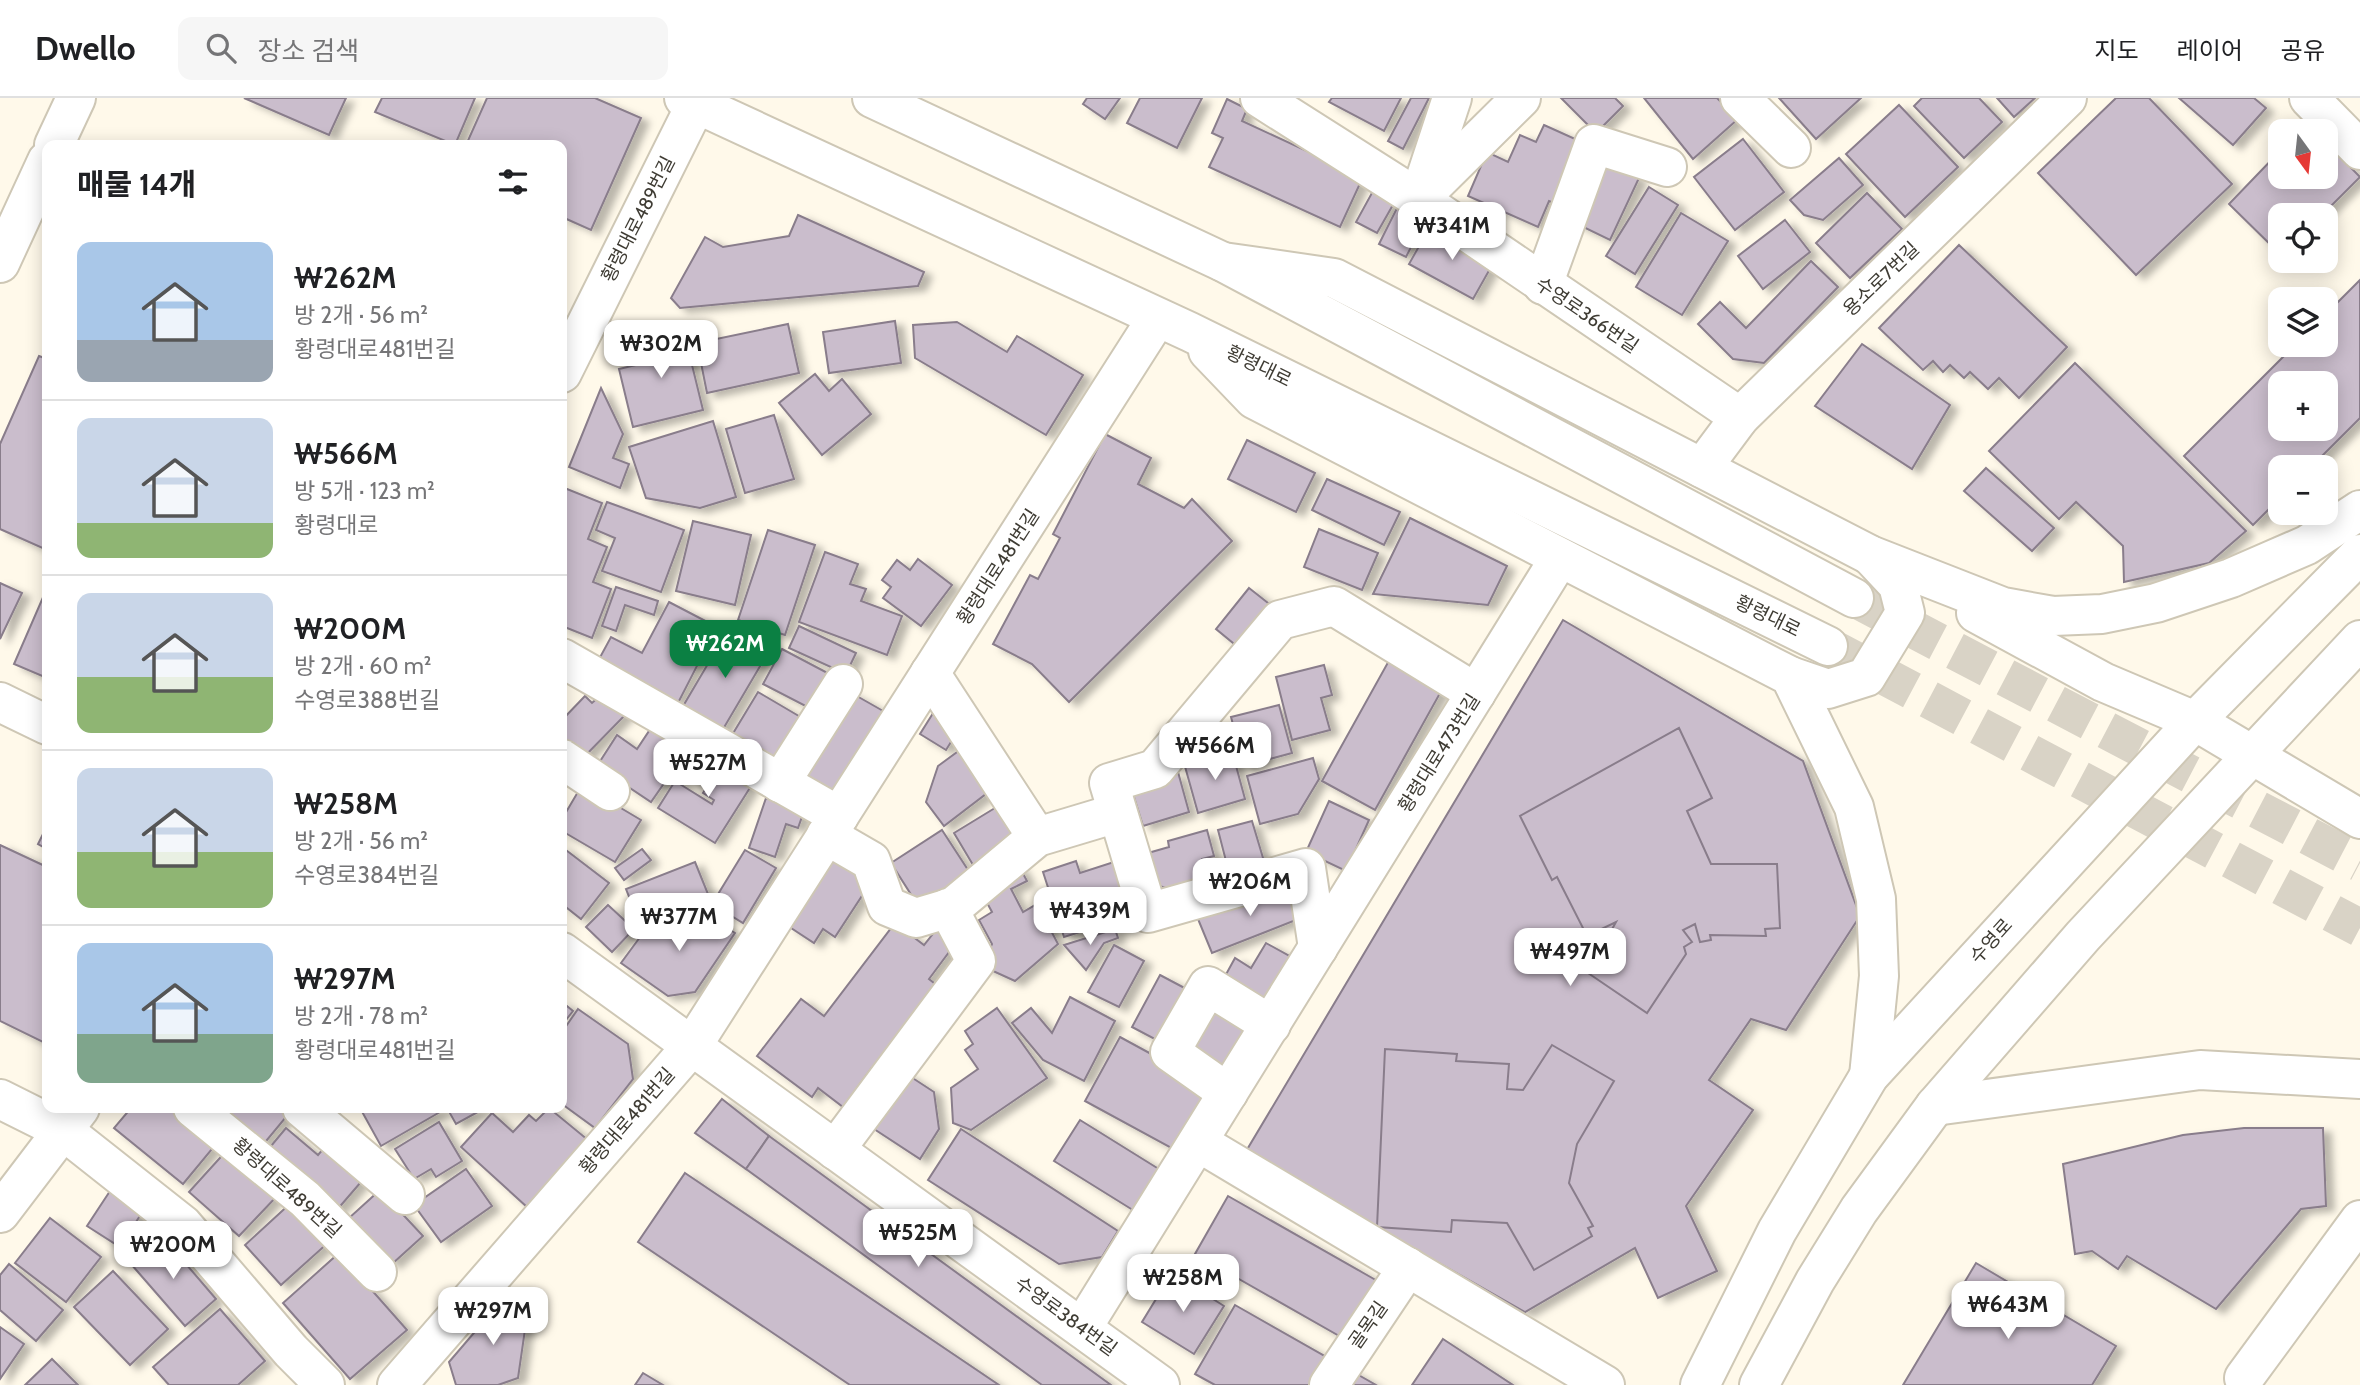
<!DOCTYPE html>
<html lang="ko">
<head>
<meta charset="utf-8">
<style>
  :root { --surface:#fff; --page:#f6f6f6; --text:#202124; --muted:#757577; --line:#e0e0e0; --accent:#0b8043 }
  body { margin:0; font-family:Cabin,"Noto Sans KR",sans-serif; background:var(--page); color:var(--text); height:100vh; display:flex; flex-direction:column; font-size:26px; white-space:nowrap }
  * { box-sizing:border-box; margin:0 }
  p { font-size:23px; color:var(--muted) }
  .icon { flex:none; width:38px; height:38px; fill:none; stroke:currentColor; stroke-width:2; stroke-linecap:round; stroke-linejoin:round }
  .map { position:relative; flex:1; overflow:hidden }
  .drawer { position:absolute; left:42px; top:42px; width:525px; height:973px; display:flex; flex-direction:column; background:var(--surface); border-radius:14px; box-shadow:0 4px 18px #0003 }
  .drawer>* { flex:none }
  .needle { width:46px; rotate:165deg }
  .tools { position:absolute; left:2268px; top:21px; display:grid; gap:14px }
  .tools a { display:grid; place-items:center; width:70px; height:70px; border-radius:14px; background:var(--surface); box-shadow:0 4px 18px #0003; font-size:35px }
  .price { position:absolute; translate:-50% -60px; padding:0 16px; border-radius:14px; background:#fff; color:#222; font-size:23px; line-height:46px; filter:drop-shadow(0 2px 4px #0008) }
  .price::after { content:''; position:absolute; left:50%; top:42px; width:21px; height:16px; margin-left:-10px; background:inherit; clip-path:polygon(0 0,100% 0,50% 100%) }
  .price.active { background:var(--accent); color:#fff }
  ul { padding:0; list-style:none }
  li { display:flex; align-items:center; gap:21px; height:175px; padding:0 35px }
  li+li { border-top:2px solid var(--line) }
  li span { display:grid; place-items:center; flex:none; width:196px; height:140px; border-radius:14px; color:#555 }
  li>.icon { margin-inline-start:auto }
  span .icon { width:84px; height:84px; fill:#fffc; stroke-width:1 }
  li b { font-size:30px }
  h2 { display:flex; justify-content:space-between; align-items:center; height:84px; padding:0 35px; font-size:30px }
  header { display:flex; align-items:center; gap:42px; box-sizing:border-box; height:98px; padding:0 35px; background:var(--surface); border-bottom:2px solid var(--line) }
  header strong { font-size:33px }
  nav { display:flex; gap:38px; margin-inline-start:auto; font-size:24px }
  .search { width:490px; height:63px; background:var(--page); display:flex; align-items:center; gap:18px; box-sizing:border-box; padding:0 24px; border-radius:14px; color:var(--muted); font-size:26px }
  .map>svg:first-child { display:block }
  .building { fill:#cabdcc; stroke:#897d8b; stroke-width:2; fill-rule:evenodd; filter:url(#shadow) }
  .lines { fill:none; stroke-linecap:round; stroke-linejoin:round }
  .major-tunnel { stroke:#d9d3c6; stroke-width:38; stroke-dasharray:38 19; stroke-linecap:butt }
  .minor-casing { stroke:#cec7b5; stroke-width:42 }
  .major-casing { stroke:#cec7b5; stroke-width:42 }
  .minor { stroke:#fff; stroke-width:38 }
  .major { stroke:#fff; stroke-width:38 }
  .labels { text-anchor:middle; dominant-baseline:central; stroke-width:5; stroke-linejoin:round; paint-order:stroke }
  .street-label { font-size:19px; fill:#3f3c34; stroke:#fff }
</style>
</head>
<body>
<header>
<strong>Dwello</strong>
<div class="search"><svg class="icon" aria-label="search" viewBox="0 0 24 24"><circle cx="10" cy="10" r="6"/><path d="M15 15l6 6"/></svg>장소 검색</div>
<nav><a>지도</a><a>레이어</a><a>공유</a></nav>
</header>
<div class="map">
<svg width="2360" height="1287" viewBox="0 0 2360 1287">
  <defs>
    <filter id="shadow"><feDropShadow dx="8" dy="4.5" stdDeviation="3.5" flood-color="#0004"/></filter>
  </defs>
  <rect width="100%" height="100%" fill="#fff9ea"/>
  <g class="building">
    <path d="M244,0H346L329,37Z"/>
    <path d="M382,0H475L455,47L375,14Z"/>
    <path d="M487,0H595L641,20L591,132L562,119V47H466Z"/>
    <path d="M1087,0H1120L1105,21L1083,6Z"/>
    <path d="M1140,0H1202L1177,50L1127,25Z"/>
    <path d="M1332,0H1401L1384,33L1329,4Z"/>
    <path d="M1411,0H1429L1403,51L1388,43Z"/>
    <path d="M1561,0H1615L1623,8L1596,35Z"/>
    <path d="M1644,0H1717L1738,21L1693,61Z"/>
    <path d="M1779,0H1861L1816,41Z"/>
    <path d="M1922,0H1979L2002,24L1964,60L1914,8Z"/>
    <path d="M1997,0H2035L2014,19Z"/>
    <path d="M2116,0H2149L2232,86L2136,177L2038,75Z"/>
    <path d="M2179,0H2254L2266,10L2233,47Z"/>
    <path d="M1227,1L1247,11L1242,23L1363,79L1340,129L1209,69L1223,40L1212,35Z"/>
    <path d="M1899,7L1958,69L1905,119L1846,56Z"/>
    <path d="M1544,27L1584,45L1557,106L1549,103L1538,129L1468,98L1487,54L1508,64L1520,37L1536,44Z"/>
    <path d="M1743,41L1784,94L1735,132L1694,79Z"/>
    <path d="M2326,44L2360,79L2322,117H2280V156L2229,106L2280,53V79H2326Z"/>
    <path d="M1839,60L1863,87L1823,122L1804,117L1790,102Z"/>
    <path d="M1602,62L1639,80L1610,142L1573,124Z"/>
    <path d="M1649,89L1678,107L1635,176L1606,158Z"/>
    <path d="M1373,93L1394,105L1377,135L1356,124Z"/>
    <path d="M1867,95L1902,131L1850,180L1816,145Z"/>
    <path d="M1397,110L1424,124L1406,159L1379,146Z"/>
    <path d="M1681,115L1728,143L1682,217L1636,189Z"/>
    <path d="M798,117L924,174L918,188L680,210L671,200L705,139L723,149L789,138Z"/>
    <path d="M1785,122L1810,154L1763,191L1738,158Z"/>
    <path d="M1431,127L1495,162L1473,201L1409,166Z"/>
    <path d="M1959,147L2067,249L2019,300L1999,280L1988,291L1970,274L1964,280L1950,267L1943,274L1933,263L1923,272L1879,230Z"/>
    <path d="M1811,163L1838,189L1764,265L1733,261L1698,226L1720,204L1746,230Z"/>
    <path d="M2360,182V320L2311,369H2280V400L2253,427L2184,358L2295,247H2326V216ZM2280,285H2326V331H2280Z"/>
    <path d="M895,223L901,265L829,275L823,234Z"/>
    <path d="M957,224L1007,254L1017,238L1083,277L1046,337L915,260L913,227Z"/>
    <path d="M788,226L799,275L707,295L697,245Z"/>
    <path d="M683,230L703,312L633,329L619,271L640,266L635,243Z"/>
    <path d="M1862,246L1950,307L1912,371L1815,308Z"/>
    <path d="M39,258L47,261V452L0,431V346Z"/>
    <path d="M2075,265L2246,433L2209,465L2124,484L2123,448L2076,404L2059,421L1989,353Z"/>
    <path d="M815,276L829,293L842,281L871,316L822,357L779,305Z"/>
    <path d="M601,290L623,336L613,360L629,366L620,390L569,369Z"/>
    <path d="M774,317L794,381L745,395L726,331Z"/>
    <path d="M713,323L736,399L700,410L646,400L629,349Z"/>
    <path d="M1105,336L1151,360L1138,386L1184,410L1192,401L1232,443L1069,604L1032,566L993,546L1030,477L1038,481L1060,440L1053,436Z"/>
    <path d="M1247,342L1315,375L1296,414L1228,381Z"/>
    <path d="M1986,370L2054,430L2032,453L1964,393Z"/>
    <path d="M1327,381L1400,414L1384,447L1312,412Z"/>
    <path d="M562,389L602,405L588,441L607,449L593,484L611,491L592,540L562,528Z"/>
    <path d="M607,404L684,432L661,494L602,473L615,440L596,432Z"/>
    <path d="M1410,420L1507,468L1488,507L1373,496Z"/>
    <path d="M693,423L751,437L735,507L676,493Z"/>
    <path d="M1319,431L1378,455L1362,492L1304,469Z"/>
    <path d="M768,432L815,447L785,537L738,522Z"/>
    <path d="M825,454L858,466L850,486L866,491L861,503L902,518L887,557L799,524Z"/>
    <path d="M918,461L952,487L921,528L883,500L891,489L882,482L897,462L910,472Z"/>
    <path d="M0,485L22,495L0,541Z"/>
    <path d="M616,489L658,503L654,517L625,507L616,533L602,528Z"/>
    <path d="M1249,490L1277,512L1244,554L1216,531Z"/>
    <path d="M44,497L47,499V580L14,566Z"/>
    <path d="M669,504L717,529L678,605L598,563L611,539L642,555Z"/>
    <path d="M1563,522L1803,663L1860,818L1786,932L1751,921L1709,982L1753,1012L1686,1108L1717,1173L1658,1200L1635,1150L1525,1214L1245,1055Z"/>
    <path d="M732,525L772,548L719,638L679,615Z"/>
    <path d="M799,528L856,555L846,576L789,550Z"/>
    <path d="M782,551L837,580L819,615L763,586Z"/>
    <path d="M1391,559L1444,588L1375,712L1322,683Z"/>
    <path d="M1324,567L1332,597L1321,600L1330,632L1292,642L1276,579Z"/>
    <path d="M848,593L892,618L840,708L796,682Z"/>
    <path d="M758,594L809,624L780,673L729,642Z"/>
    <path d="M601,597L629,613L580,663L562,645V622L585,598L592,605Z"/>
    <path d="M1279,607L1292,655L1244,668L1231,619Z"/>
    <path d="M935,612L961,628L946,652L920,636Z"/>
    <path d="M655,624L690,648L651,704L597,668L617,637L637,651Z"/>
    <path d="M1679,630L1712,700L1687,713L1711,766H1777L1780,830L1765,831L1766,838L1710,837L1711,842L1700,844L1695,826L1683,832L1692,844L1684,849L1686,856L1647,915L1588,875L1616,824L1587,838L1557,779L1552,782L1520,718Z"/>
    <path d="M964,649L995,689L944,728L926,704L938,668Z"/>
    <path d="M1232,653L1245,701L1198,715L1184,665Z"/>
    <path d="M704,655L753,685L715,745L658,710L675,683L712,706L714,702L703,695L707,689L690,679Z"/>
    <path d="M1313,660L1319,681L1298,716L1260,726L1247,678Z"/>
    <path d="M1178,674L1189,714L1143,728L1133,696Z"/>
    <path d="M582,687L641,722L615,764L562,733V721Z"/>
    <path d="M766,700L804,713L798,730L786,726L775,759L749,750Z"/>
    <path d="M1008,702L1031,739L976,772L954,735Z"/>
    <path d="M1329,703L1369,722L1346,773L1306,754Z"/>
    <path d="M1252,723L1266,770L1215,778L1212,767L1226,763L1218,732Z"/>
    <path d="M47,728V751L38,746Z"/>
    <path d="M942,732L970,775L919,809L891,765Z"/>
    <path d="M1207,732L1214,758L1202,761L1208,785L1176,793L1156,787L1148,755L1169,749L1168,743Z"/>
    <path d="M0,747L47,769V946L0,923Z"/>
    <path d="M562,749L609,785L581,821L562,806Z"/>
    <path d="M642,751L651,762L624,782L615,770Z"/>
    <path d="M745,752L776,770L743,825L712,806Z"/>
    <path d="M833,759L871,784L835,839L823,831L814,845L788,828Z"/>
    <path d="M1076,763L1080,775L1117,763L1134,817L1064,839L1043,774Z"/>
    <path d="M695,764L710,801L641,829L626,791Z"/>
    <path d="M1019,768L1027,783L1011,791L1023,814L1037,806L1058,846L1015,883L982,868L992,846L979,822L992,814L979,790Z"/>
    <path d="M1287,785L1301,820L1212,855L1198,821Z"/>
    <path d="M608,807L634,831L612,854L586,829Z"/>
    <path d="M701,813L735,835L695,894L668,898L621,865L643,835Z"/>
    <path d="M895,825L924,847L936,832L955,846L929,881L939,889L875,974L871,971L843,1009L818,990L812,999L757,958L801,901L824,918Z"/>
    <path d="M1115,831L1118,840L1104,845L1086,872L1064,847Z"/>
    <path d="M1266,845L1293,860L1268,905L1224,880L1235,860L1251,870Z"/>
    <path d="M1114,847L1144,863L1119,909L1088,894Z"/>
    <path d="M1160,877L1194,895L1166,947L1132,929Z"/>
    <path d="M1070,899L1115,923L1084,983L1043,962L1012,925L1031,910L1052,935Z"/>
    <path d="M1212,903L1251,926L1226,970L1186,947Z"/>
    <path d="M562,904L573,913L562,927Z"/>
    <path d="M997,910L1047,980L971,1032L953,1025L951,990L978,971L965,952L973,946L965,933Z"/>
    <path d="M578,911L628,946L633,981L595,1030L562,1006V934Z"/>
    <path d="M1120,939L1210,988L1175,1052L1085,1003Z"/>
    <path d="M1552,947L1614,983L1577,1046L1569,1085L1593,1128L1588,1130L1592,1138L1534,1172L1507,1125L1452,1122L1451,1134L1377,1129L1385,951L1457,956L1456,963L1509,966L1507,991L1523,992Z"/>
    <path d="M905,975L934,994L939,1031L920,1061L871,1029Z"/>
    <path d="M722,1001L769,1038L746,1071L695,1035Z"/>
    <path d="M131,1010H173L217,1045L183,1086L114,1030Z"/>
    <path d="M216,1010H287L291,1013L262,1048Z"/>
    <path d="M360,1010H485L456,1026L447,1010L381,1048Z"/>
    <path d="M549,1010L588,1042L527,1109L461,1049L492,1015L513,1034L529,1017L536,1023Z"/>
    <path d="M1080,1022L1162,1073L1136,1114L1054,1063Z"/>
    <path d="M439,1024L462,1063L436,1079L431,1071L414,1081L395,1051Z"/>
    <path d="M286,1030L318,1057L329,1044L367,1077L336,1113L266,1054Z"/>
    <path d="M2244,1030H2323L2326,1108L2301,1111L2216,1211L2127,1158L2118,1171L2092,1153L2075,1156L2063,1066L2183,1037Z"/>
    <path d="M961,1031L1118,1133L1102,1159L1059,1166L928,1082Z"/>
    <path d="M769,1038L1111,1287H1042L746,1071Z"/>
    <path d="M228,1051L278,1097L239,1138L189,1094Z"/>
    <path d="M466,1071L492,1108L441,1144L414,1107Z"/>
    <path d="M685,1075L999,1287H850L638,1144Z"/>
    <path d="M380,1092L423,1138L392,1166L349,1120Z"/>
    <path d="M110,1093L143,1113L120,1149L87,1128Z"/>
    <path d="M1228,1098L1381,1185L1348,1243L1195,1156Z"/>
    <path d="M293,1103L330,1143L281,1187L245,1147Z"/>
    <path d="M50,1120L101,1159L66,1204L15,1165Z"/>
    <path d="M162,1138L216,1201L185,1228L131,1166Z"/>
    <path d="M339,1155L407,1232L350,1281L283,1205Z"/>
    <path d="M1976,1165L2116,1248L2092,1287H1903Z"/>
    <path d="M9,1166L63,1212L36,1243L0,1212V1177Z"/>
    <path d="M113,1173L168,1231L130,1267L74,1209Z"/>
    <path d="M1172,1175L1224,1208L1194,1256L1142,1224Z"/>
    <path d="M509,1194L528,1211L518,1280L498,1287H456L449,1264Z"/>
    <path d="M1235,1207L1328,1260L1313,1287H1215L1195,1276Z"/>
    <path d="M220,1211L265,1263L238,1287H169L153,1269Z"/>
    <path d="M0,1229L24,1246L0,1281Z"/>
    <path d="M1443,1241L1513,1287H1412Z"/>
    <path d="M52,1261L78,1287H25Z"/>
    <path d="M1348,1271L1376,1287H1338Z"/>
    <path d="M643,1275L663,1287H635Z"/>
  </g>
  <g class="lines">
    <g class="major-tunnel">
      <path d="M1854,500L2360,765"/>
      <path d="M1828,548L2360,830"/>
    </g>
    <defs>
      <g id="minor">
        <path d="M1260,0L1419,101L1740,319"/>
        <path d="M1740,0L1791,50"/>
        <path d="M2309,0L2360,52"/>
        <path d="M54,47L76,0"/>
        <path d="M1421,94L1452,0"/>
        <path d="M1419,101L1521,0"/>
        <path d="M0,165L47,63"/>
        <path d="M1543,187L1594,46L1667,69"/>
        <path d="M562,275L696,6"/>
        <path d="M1702,370L1740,319L2067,0"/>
        <path d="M562,560L839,718"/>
        <path d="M930,575L1037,739"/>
        <path d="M0,604L47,627"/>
        <path d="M562,661L610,693"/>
        <path d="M780,685L843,586"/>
        <path d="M826,737L871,763L887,808L916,820L953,809L1037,739L1117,715"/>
        <path d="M1318,850L1306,770L1148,815L1109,685L1155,671L1280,522L1334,508L1476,595"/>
        <path d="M562,854L1160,1287"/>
        <path d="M1228,995L1170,954L1208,888L1271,927"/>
        <path d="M0,1001L64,1033L183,1127L291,1253L325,1287"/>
        <path d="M193,1010L305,1101L377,1174"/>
        <path d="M302,1010L405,1097"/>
        <path d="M1198,1044L1605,1287"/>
        <path d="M835,1052L976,863L948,810"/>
        <path d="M0,1115L80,1010"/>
        <path d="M1082,1230L1559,461"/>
        <path d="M2244,1280L2360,1122"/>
        <path d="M397,1287L692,948L1157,220"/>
        <path d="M1329,1287L1408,1169"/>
      </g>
      <g id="major">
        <path d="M684,0L1190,234L1828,548"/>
        <path d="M872,0L1223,164L1854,500"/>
        <path d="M1223,164L1334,180L1870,457L2003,509L2053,518L2102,516L2156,505L2231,480L2307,447L2360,412"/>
        <path d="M1208,253L1254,301L1790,578L1854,709L1876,801L1879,878L1869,978"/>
        <path d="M1976,515L2103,584L2195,623L2360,721"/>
        <path d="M1790,578L1828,591L1866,579L1905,515L1898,487L1870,457"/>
        <path d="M1935,1008L2200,972L2360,981"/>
        <path d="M1700,1287L1777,1133L1869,978L2195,623L2360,456"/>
        <path d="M1759,1287L1815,1183L1859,1112L1935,1008L2083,838L2360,542"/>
      </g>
    </defs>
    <use href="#minor" class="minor-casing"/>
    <use href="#major" class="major-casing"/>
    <use href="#minor" class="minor"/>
    <use href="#major" class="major"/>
  </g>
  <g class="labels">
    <g class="street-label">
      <text transform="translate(638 121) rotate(-63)">황령대로489번길</text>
      <text transform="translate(1881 181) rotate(-44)">용소로7번길</text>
      <text transform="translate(1587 217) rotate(34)">수영로366번길</text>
      <text transform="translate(1259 268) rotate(26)">황령대로</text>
      <text transform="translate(998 469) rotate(-57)">황령대로481번길</text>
      <text transform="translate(1768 518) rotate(26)">황령대로</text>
      <text transform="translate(1439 655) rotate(-58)">황령대로473번길</text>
      <text transform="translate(1991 843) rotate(-48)">수영로</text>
      <text transform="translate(627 1023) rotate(-49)">황령대로481번길</text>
      <text transform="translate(287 1090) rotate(42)">황령대로489번길</text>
      <text transform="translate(1066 1218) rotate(36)">수영로384번길</text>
      <text transform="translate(1368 1227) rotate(-55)">골목길</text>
    </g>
  </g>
</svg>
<div class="tools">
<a><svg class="needle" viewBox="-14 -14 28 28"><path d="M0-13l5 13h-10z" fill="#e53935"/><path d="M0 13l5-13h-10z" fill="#757577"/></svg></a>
<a><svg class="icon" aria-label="locate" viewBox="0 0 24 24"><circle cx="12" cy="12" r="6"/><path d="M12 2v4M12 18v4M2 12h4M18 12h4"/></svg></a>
<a><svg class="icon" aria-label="layers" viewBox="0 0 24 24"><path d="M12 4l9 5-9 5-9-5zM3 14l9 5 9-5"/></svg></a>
<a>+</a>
<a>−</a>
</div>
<b class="price" style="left:1452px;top:164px">₩341M</b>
<b class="price" style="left:661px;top:282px">₩302M</b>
<b class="price active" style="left:725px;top:582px">₩262M</b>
<b class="price" style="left:1215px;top:684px">₩566M</b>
<b class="price" style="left:708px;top:701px">₩527M</b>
<b class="price" style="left:1250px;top:820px">₩206M</b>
<b class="price" style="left:1090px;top:849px">₩439M</b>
<b class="price" style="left:679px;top:855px">₩377M</b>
<b class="price" style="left:1570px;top:890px">₩497M</b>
<b class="price" style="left:918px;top:1171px">₩525M</b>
<b class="price" style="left:173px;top:1183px">₩200M</b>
<b class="price" style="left:1183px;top:1216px">₩258M</b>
<b class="price" style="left:2008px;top:1243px">₩643M</b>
<b class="price" style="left:493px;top:1249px">₩297M</b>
<section class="drawer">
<h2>매물 14개<svg class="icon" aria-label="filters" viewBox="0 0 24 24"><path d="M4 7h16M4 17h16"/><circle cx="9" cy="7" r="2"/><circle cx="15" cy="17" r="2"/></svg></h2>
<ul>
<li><span style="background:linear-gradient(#a9c7e8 70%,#9aa5b1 0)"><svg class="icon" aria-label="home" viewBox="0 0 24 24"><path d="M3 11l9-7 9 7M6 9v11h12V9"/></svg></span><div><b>₩262M</b><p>방 2개 · 56 m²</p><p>황령대로481번길</p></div></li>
<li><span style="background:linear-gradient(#c9d6e8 75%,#8fb573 0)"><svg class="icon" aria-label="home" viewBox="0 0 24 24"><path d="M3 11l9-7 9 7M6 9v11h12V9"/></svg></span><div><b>₩566M</b><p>방 5개 · 123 m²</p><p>황령대로</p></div></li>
<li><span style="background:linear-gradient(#c9d6e8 60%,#8fb573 0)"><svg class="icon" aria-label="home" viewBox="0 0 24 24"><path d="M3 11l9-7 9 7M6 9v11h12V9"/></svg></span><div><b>₩200M</b><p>방 2개 · 60 m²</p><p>수영로388번길</p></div></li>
<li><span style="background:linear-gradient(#c9d6e8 60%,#8fb573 0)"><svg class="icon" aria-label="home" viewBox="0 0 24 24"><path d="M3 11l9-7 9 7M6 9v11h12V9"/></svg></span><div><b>₩258M</b><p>방 2개 · 56 m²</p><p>수영로384번길</p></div></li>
<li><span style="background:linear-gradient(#a9c7e8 65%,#7fa58c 0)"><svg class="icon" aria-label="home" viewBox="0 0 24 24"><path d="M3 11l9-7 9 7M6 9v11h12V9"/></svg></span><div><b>₩297M</b><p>방 2개 · 78 m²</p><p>황령대로481번길</p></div></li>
</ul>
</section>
</div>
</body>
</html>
